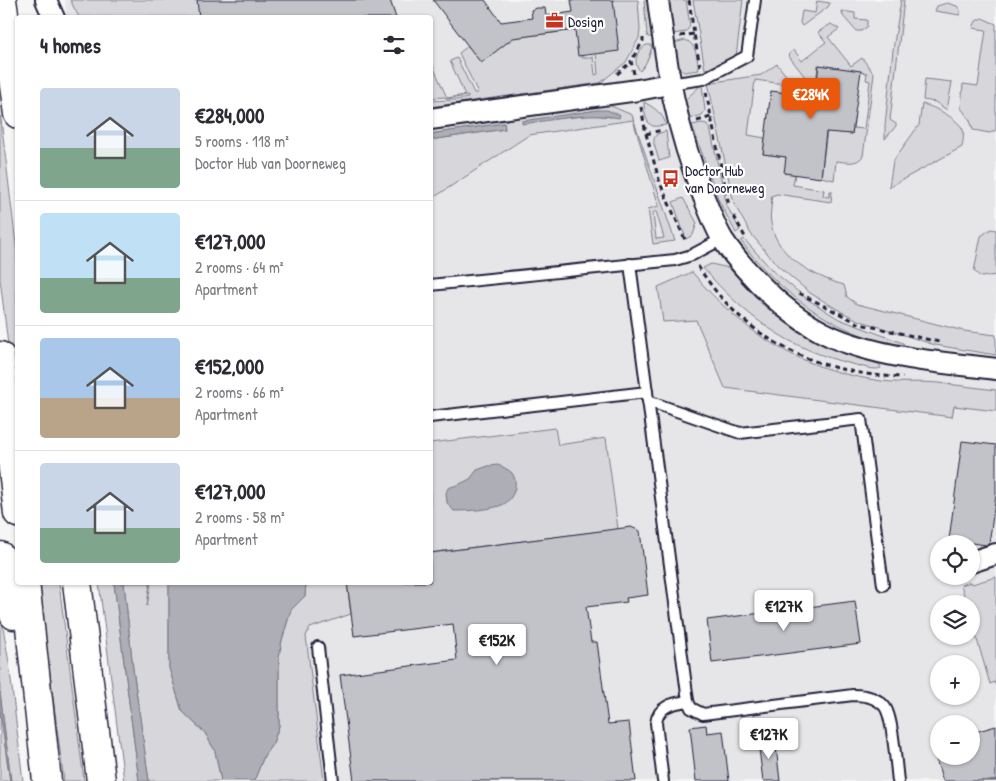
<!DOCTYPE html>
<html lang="en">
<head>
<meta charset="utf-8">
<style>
  :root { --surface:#fff; --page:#f2f2f3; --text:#2b2b33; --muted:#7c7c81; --line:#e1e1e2; --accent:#ea580c }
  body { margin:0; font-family:"Patrick Hand",sans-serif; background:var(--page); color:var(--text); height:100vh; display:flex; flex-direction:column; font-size:19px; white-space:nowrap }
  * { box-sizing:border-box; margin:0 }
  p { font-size:16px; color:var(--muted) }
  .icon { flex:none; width:28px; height:28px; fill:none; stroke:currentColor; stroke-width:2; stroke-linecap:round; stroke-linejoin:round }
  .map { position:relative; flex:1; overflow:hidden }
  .details { position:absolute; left:15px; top:15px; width:418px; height:570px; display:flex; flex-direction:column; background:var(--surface); border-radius:5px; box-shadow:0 1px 4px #0004 }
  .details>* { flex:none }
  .fabs { position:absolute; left:930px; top:535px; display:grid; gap:10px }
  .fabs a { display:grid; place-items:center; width:50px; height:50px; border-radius:50%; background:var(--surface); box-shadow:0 1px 4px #0004; font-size:25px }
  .price { position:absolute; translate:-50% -42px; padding:0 11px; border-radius:5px; background:#fff; color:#222; font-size:16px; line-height:32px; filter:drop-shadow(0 1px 2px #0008) }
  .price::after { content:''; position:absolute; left:50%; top:30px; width:15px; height:11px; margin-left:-8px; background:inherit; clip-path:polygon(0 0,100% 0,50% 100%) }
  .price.selected { background:var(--accent); color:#fff }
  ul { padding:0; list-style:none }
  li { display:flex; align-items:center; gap:15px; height:125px; padding:0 25px }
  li+li { border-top:1px solid var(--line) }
  li span { display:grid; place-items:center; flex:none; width:140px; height:100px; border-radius:5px; color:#555 }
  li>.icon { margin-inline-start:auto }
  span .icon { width:60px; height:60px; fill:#fffc; stroke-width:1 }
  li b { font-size:21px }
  h2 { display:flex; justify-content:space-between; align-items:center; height:60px; padding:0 25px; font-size:21px }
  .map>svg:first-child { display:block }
  .built { fill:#e6e6e9; fill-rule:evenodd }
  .green { fill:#d7d7db; stroke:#7c7c8b; fill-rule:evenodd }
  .water { fill:#aeaeb7; stroke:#767685 }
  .building { fill:#c2c2c9; stroke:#22223b }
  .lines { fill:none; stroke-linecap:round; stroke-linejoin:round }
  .service-casing { stroke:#22223b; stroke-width:14 }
  .minor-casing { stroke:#22223b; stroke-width:24 }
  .motorway-casing { stroke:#22223b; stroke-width:31 }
  .path { stroke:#22223b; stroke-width:3; stroke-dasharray:5 4; stroke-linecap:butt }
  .service { stroke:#fff; stroke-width:10 }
  .minor { stroke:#fff; stroke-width:20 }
  .motorway { stroke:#fff; stroke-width:28 }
  .labels { text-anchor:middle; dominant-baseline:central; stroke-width:4.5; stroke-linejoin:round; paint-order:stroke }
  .poi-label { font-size:15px; fill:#22223b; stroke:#fff; text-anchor:start }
</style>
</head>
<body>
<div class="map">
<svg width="996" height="781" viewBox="0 0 996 781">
  <rect width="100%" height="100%" fill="#f6f6f7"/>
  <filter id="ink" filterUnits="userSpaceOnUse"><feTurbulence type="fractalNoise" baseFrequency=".02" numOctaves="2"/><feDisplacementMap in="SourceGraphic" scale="10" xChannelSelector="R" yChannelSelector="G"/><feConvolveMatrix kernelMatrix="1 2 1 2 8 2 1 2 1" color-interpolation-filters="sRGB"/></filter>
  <g filter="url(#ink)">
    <path class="built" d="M65,0H996V781H160L135,583L430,582V18H66ZM939,544H971V576H939ZM939,604H971V636H939ZM939,664H971V696H939ZM939,724H971V756H939Z"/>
    <g class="green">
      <path d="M70,0H198L199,17H79Z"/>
      <path d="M612,0H638L640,29L639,38L626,62L600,83L430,107V101C443,100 455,101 468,98V96L447,99L444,97L430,98V59L447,98L465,95L450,61L457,58L474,93H478L459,53L468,46L481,62L510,40L509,38L578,30L582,58L593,57L595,75L598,74L596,53Z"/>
      <path d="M644,0H649L652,37H648L647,34Z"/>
      <path d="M668,0H686L690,26L686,32L672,34Z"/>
      <path d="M693,0H743L735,65L705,69Z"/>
      <path d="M901,0H904L890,120L896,124V126L885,139V125L893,50Z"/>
      <path d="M817,1L830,3L828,7L802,26L800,23L802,11L815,13Z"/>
      <path d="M947,3L957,6L960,10V15L935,11L937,6Z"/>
      <path d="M842,11L855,13V19L867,20V27L861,31H856L843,16Z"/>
      <path d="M982,18L996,24V130L990,133L973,130L970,120L961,108L963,84L978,86L986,30L973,28L976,21Z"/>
      <path d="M831,24L839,29L828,37L851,66L862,58L874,74L863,156C857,165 846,162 836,161L834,180L821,177L827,131L852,134L853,128L864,129L870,81L866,80L867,73L818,65L815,97H810L807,93L809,82L788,55L794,50L802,61L826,42L818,32Z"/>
      <path d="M685,40C697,43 697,60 699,70L684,72L678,67L674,43Z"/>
      <path d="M646,45H652C650,55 647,63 640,71C632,61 637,52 646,45Z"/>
      <path d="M777,64L799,92L796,94L783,93L784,84L755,80L748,135L765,138L763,154L787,157L784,173L795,174L793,185L824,190L823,196L829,197L830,191H832L831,202L777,194L771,196C773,204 769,213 771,223C776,256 814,277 844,285L847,297L857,304L964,331L996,335V355L935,345L858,320L842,312L810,293L778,266L751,234L734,204L708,83L761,75Z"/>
      <path d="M925,79L952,82L947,110L935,102L923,100Z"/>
      <path d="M702,84L705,111L702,115L690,119L685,100Z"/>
      <path d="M644,102C653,107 664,114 666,125C663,125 656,127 653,126C645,124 644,108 644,102Z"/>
      <path d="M604,103L632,115L675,241L653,244L648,209L659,206L633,120L529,135L430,200V140L505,129L504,123L430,134V128L455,126ZM598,110L611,117L593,115L522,122ZM656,211L664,238L656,239L653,213Z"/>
      <path d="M922,104C933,106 959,119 963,130C964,135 963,142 962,147L889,187L893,161L919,125Z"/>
      <path d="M0,111L17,253V419L0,279Z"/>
      <path d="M702,123L707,124L710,128L727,206L740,230L736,233L719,201L692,125Z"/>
      <path d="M666,131L669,158L659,161L654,144V138L657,134Z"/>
      <path d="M683,198L697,223L693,235L686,239L673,202Z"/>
      <path d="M991,229L996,230V275L981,277L974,271L981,236Z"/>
      <path d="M744,239L773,271L807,299L839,319L903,343L905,346C895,348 881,342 872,339C818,320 774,287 741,241Z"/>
      <path d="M711,264L729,268L762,304L797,331L840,352L879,364L881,368C875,371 860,366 852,364C788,349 745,316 703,268Z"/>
      <path d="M692,272C742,332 797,368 875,380C896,384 918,381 939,383C958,385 977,388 996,390V411L954,406L952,417L725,388L696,320L663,322L658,287Z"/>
      <path d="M555,428L558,445L606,438L618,529L430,553V443Z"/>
      <path d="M996,577V684L995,685V682L990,684L971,619V604H967L961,585L971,582L972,584Z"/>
      <path d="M38,583H59L84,781H64Z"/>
      <path d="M99,583H114L139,781H124Z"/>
      <path d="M124,583H150L147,606L151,583H169V668L182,711L205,733L215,751L221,781H149L133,669Z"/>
      <path d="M306,583H347L351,614L310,628L306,636L324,781H254L264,756L273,743L279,726V657L282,640L291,610L305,596Z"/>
      <path d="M0,609L9,663L23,781H11L0,692Z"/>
      <path d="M0,710L1,718L10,781H0Z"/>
    </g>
    <g class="water">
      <path d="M598,110H607L620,115L619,118C588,112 554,120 522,124V121Z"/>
      <path d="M504,123L505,129L430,140V134Z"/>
      <path d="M498,465C503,467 508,469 512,473C519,483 514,498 504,504C493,510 467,511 454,511L447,503L446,493L448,488L460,484L470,479L477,470L488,466Z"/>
      <path d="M114,583H124L133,669L149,781H139Z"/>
      <path d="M169,583H306L305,596L291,610L282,640L279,657V726L273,743L264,756L254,781H221L215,751L205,733L182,711L169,668Z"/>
      <path d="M0,692L11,781H10L0,710Z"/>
    </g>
    <g class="building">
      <path d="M197,0H390L396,18H199Z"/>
      <path d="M433,0H485L501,22L532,18L531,10L537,8H545L546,16L573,12L571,0H613L619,51L578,56L575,30L513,38L481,63Z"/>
      <path d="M819,65L861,71L852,134L826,132L821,178L784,173L786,157L763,154L771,91L796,94L800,92L815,94Z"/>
      <path d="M962,441L996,445V495L989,544L986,545L949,540Z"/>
      <path d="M631,527L640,531L648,595L626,598L627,602L586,607L591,642H597L608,724L629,722L636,781H354L340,675L457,660L453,624L354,636L347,582H430V553Z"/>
      <path d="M855,601L861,644L712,663L707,620Z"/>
      <path d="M706,725L707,733L723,731L729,781H696L690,727Z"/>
      <path d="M996,726V781H943L935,756H971V733Z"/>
      <path d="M775,738L780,781H763L758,740Z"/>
    </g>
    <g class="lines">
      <defs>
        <g id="service">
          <path d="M669,84L703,79L747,56L755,0"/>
          <path d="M630,264L688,701L691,708L703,714L853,695C865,695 877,697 885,707C893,718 896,766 898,781"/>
          <path d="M430,285L675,260L692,255L722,239"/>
          <path d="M648,401L740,433L861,419L883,585"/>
          <path d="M430,417L647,392"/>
          <path d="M318,647L333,781"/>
          <path d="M663,781L656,723C658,706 673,703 688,701"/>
        </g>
        <g id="minor">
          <path d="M46,0L54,18"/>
          <path d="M658,0C667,70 676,130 703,195C709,210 715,227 723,240C737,261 755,280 773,297C796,318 824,336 854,345C900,360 949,363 996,369"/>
          <path d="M430,119L638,90L669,84"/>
          <path d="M971,562L996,554"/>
        </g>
        <g id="motorway">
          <path d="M2,0L18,114"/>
          <path d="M0,356L18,513"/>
          <path d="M0,556L14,615"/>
          <path d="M25,582L47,781"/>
          <path d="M77,582L101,781"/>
        </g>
      </defs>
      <use href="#service" class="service-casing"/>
      <use href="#minor" class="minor-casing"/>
      <use href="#motorway" class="motorway-casing"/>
      <g class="path">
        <path d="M689,0L694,34L700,66"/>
        <path d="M680,36L694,34"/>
        <path d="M617,74L631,62"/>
        <path d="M634,74L631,61L643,41V38"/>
        <path d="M706,92L729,206"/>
        <path d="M641,107L646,134L660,183L686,242"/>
        <path d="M697,121L711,117"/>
        <path d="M646,134L662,130"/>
        <path d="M734,216L745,237"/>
        <path d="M698,266C743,339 818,375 903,377"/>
        <path d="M799,293L860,324L939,342"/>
      </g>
      <use href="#service" class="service"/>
      <use href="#minor" class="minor"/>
      <use href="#motorway" class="motorway"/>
    </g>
  </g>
  <defs>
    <symbol id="office-bare" viewBox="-9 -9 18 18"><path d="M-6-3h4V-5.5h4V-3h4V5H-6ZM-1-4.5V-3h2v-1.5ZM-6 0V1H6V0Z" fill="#c8321e" stroke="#fff" stroke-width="2.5" paint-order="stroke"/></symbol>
    <symbol id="bus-bare" viewBox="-9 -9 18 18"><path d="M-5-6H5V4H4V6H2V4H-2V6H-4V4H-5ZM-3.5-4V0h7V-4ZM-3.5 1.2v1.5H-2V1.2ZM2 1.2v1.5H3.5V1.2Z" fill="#c8321e" stroke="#fff" stroke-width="2.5" paint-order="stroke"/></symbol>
  </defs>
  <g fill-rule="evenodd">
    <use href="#office-bare" x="542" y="8" width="25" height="25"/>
    <use href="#bus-bare" x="658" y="166" width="25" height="25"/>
  </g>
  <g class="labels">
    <g class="poi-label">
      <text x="568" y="21">Dosign</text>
      <text x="685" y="170">Doctor Hub<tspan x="685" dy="17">van Doorneweg</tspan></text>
    </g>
  </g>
</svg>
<div class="fabs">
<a><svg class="icon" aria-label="locate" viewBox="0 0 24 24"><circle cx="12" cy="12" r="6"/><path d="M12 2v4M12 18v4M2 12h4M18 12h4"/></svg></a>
<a><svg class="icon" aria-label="layers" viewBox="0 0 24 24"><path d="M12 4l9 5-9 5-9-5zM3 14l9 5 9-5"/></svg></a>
<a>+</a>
<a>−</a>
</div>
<b class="price selected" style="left:811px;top:120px">€284K</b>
<b class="price" style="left:784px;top:632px">€127K</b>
<b class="price" style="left:497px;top:666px">€152K</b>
<b class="price" style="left:769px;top:760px">€127K</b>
<section class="details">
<h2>4 homes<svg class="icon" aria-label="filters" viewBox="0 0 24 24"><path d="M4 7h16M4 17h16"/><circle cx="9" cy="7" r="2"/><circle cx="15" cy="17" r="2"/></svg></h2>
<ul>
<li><span style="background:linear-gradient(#c9d6e8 60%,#7fa58c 0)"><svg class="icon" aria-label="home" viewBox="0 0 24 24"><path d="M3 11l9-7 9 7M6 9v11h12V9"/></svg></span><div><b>€284,000</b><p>5 rooms · 118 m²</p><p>Doctor Hub van Doorneweg</p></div></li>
<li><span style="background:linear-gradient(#bfe0f5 65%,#7fa58c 0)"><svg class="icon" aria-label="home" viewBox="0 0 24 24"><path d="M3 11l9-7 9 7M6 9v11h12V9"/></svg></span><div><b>€127,000</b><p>2 rooms · 64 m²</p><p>Apartment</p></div></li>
<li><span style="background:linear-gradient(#a9c7e8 60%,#b9a48a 0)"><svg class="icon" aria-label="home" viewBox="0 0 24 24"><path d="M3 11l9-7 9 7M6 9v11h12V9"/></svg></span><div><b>€152,000</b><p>2 rooms · 66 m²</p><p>Apartment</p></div></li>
<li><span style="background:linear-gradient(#c9d6e8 65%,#7fa58c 0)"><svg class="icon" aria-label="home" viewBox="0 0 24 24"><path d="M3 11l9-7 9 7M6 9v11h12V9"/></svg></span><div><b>€127,000</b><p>2 rooms · 58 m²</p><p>Apartment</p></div></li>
</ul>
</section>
</div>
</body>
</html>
